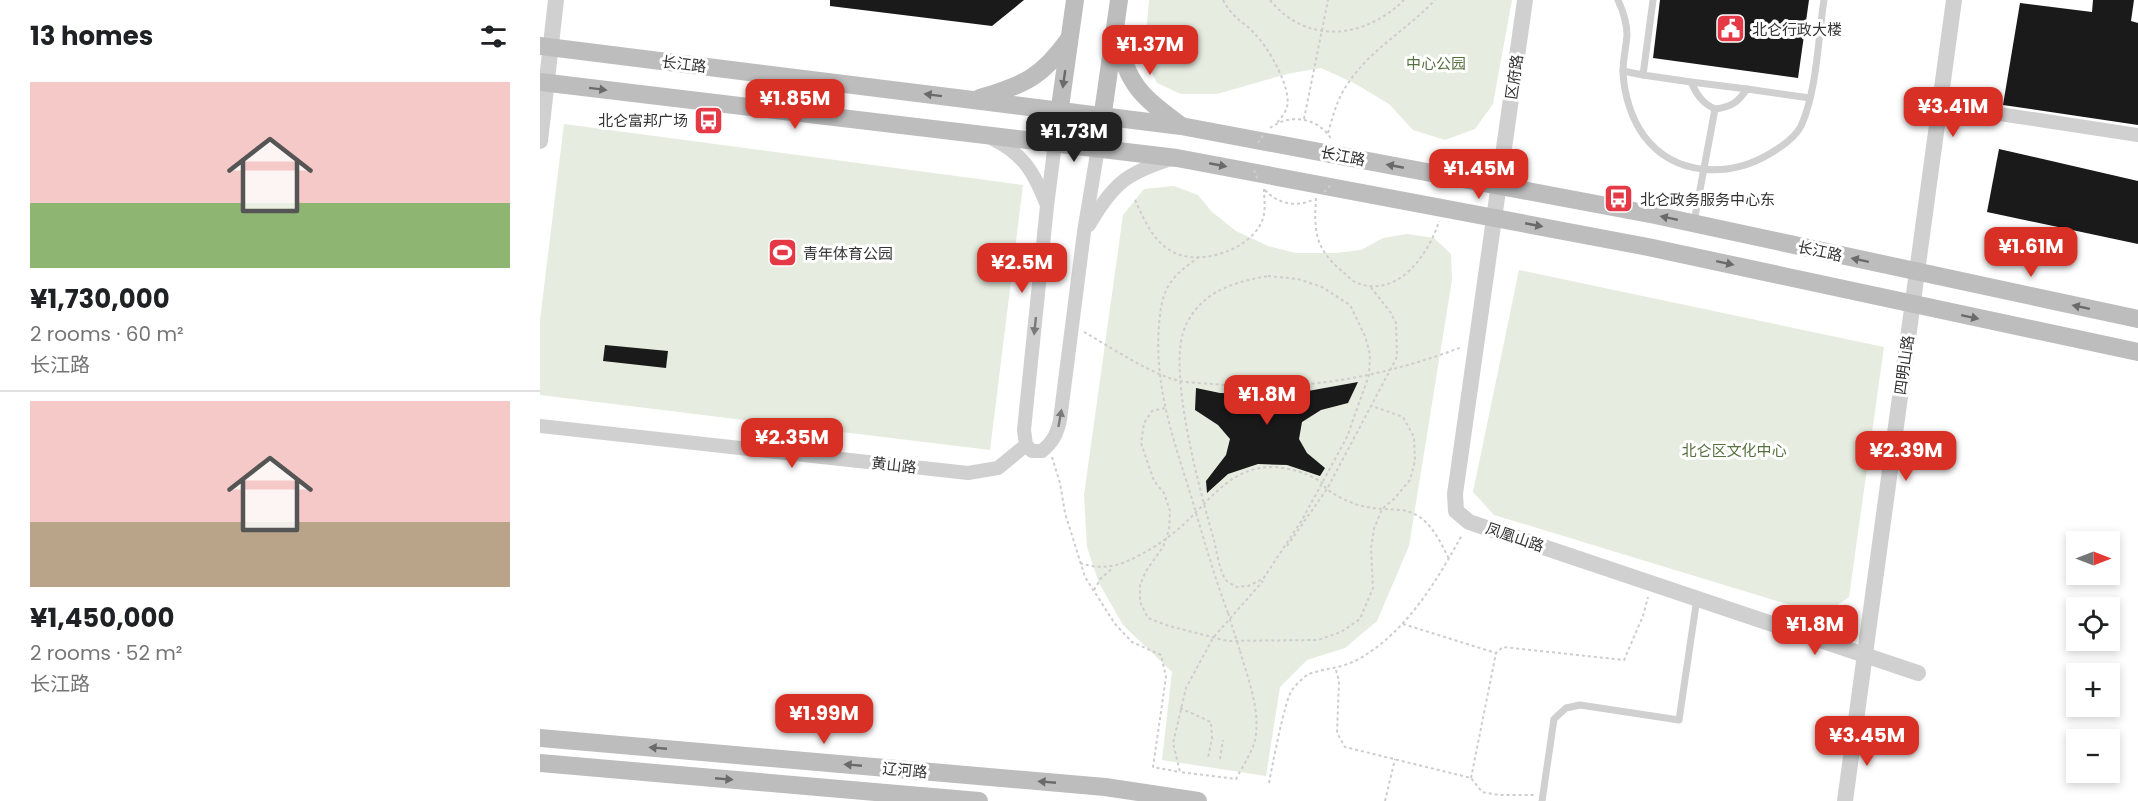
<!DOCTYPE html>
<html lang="en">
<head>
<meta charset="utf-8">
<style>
  :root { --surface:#fff; --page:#f6f6f6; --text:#202124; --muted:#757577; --line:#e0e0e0; --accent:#d93025 }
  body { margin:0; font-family:Poppins,"Noto Sans SC",sans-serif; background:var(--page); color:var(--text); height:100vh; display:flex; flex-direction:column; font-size:22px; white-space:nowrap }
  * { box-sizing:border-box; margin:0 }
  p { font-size:20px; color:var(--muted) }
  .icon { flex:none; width:33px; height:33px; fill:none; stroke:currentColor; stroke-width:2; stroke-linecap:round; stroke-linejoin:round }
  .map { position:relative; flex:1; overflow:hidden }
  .sheet { display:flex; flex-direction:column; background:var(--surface); width:540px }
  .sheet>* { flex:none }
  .needle { width:39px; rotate:90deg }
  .controls { position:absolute; left:1526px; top:531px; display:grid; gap:12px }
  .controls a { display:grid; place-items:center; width:54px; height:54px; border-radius:0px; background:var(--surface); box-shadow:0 3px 9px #0003; font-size:30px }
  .price { position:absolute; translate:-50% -51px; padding:0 14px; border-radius:12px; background:var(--accent); color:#fff; font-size:20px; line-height:39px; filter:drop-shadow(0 2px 3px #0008) }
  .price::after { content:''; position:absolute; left:50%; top:36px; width:18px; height:14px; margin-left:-9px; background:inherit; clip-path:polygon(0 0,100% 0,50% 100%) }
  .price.active { background:#222; color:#fff }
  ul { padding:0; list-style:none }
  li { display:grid; align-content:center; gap:12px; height:318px; padding:0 30px }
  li+li { border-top:2px solid var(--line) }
  li span { display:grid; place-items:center; height:186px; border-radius:0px; color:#555 }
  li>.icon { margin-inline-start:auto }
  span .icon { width:108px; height:108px; fill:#fffc; stroke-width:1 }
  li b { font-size:26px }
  h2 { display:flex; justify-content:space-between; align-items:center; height:72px; padding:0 30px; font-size:26px }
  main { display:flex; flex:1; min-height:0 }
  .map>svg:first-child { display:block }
  .green { fill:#e6ecdf }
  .building { fill:#1a1a1a }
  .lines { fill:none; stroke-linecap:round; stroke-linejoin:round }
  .path { stroke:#cdcdcd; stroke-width:2; stroke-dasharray:3 3; stroke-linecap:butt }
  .service { stroke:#d0d0d0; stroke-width:7 }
  .minor { stroke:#d0d0d0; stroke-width:14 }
  .tertiary { stroke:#d0d0d0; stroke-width:16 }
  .secondary { stroke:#bdbdbd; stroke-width:18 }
  .path-bridge { stroke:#cdcdcd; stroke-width:2; stroke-dasharray:3 3; stroke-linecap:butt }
  .oneway { fill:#6a6a6a }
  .oneway2 { fill:#7a7a7a }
  .labels { text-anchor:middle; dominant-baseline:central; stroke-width:6; stroke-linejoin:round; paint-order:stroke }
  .poi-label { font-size:15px; fill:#333; stroke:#fff; text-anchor:start }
  .park-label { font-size:15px; fill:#56703f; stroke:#fff }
  .street-label { font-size:15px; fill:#333; stroke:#fff }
</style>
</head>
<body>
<main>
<section class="sheet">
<h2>13 homes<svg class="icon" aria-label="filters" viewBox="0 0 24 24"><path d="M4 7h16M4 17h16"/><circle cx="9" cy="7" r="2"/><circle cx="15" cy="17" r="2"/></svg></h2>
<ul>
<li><span style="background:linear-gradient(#f6c9c9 65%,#8fb573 0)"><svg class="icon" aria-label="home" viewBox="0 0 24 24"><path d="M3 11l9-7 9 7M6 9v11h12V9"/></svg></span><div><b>¥1,730,000</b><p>2 rooms · 60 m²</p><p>长江路</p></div></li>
<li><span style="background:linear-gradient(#f6c9c9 65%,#b9a48a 0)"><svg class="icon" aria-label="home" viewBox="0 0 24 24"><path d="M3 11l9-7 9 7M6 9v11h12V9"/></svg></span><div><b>¥1,450,000</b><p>2 rooms · 52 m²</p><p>长江路</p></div></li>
</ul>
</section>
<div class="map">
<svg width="1598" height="801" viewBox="0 0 1598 801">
  <rect width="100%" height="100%" fill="#fff"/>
  <g class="green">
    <path d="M609,0H972L953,104L935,129L905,140L873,130L849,104L814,83L781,68L747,74L677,94H641L617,83L604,58Z"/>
    <path d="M24,124L483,185L450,450L0,395V320Z"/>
    <path d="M634,186L658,195L672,212L696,231L728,246L756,253H794L821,250L843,238L867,234L894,238L911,254L912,280L869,546L837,621L805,648L767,660L740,687L726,776L622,760L632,672L583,625L559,583L547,547L544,495L583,215L604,189Z"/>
    <path d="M979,270L1344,347L1309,597L1283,615L954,515L933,492Z"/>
  </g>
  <g class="building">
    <path d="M290,0H484L452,26L290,6Z"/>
    <path d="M1120,0H1269L1258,78L1113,58Z"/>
    <path d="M1553,0H1594L1591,21L1598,23V125L1463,105L1480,3L1552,12Z"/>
    <path d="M1459,149L1598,181V244L1447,212Z"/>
    <path d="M65,345L128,351L126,368L63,361Z"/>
    <path d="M818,382L808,403L781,410L762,422L759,439L767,453L785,468L780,476L747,465L718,464L688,474L667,493L666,481L686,455L690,439L678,425L655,410L656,388L680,393L718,394L768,391Z"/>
  </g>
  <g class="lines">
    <g class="path">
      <path d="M683,0C693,19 702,20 715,34C728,47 752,88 747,107C746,112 740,119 737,123"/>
      <path d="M730,0C767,46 826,38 864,0"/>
      <path d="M764,119L788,0"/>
      <path d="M730,128C750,113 778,117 792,140"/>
      <path d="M788,133C793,116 797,99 807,85C829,50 867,30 895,0"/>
      <path d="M725,190C737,204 758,208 774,199"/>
      <path d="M776,198C775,213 774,230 780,244C784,254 794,265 803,272C807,275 812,281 817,283C858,299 889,254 899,221"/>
      <path d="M595,200C604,219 613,242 633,252C659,266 706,251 720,225C727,214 724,200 724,188"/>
      <path d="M659,257C645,267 631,277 625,293C621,303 620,314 619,325C614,387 634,441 652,499C663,537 674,576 688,613"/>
      <path d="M728,276L758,279L782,287L810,305L825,336L830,354L829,375L807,437L762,520L723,579L708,586L697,587C694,585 688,583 686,580C680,573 676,549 674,540C661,495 625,366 646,325C662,291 694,282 728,276Z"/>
      <path d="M544,332C572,348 601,368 632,379C645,383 660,383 673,384C758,393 843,377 922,347"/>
      <path d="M625,408L612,411L604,423L601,443L614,481L624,493L630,511L629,530L623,547L606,571L600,585V602L608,618L629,626L687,641L778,640L801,632L820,619L833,588L831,548L834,529L842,509L854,499L870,480L875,461L874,437L863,417L832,406"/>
      <path d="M512,457L520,483L525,513L545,577L575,624L592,642L621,655L626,677L613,767L640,772"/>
      <path d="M747,546L787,489L857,357L856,323L851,313L829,285"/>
      <path d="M540,563C561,570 577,567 596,557C614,548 630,537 645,523C672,498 692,466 734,467C749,468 769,473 781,482C785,485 783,486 787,489C794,495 807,501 815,504C830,509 845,509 860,510C887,512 899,539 909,559"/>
      <path d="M554,590L561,578L573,568"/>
      <path d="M863,624L956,653"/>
      <path d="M700,651C708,679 721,711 715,740C712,753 702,767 696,779L640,772L633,743L646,688L673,638L723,581"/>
      <path d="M796,670L799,681L797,733L805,747L931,778L942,792L959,795H994"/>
      <path d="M640,708L671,722L672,738L668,758"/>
      <path d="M680,759L683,740"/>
      <path d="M931,778L956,653L963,647L1084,660L1103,616L1108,597"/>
      <path d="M729,783C732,767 745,699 752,690C756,685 763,677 769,674C785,668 799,669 817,660C866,633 896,582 922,535"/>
      <path d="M845,801L855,759"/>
    </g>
    <g class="service">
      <path d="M1078,0C1083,11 1087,24 1087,35C1086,47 1083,60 1083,72C1084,94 1091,118 1104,136C1135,177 1190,178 1231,153C1243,146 1255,138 1261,126C1277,91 1278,38 1284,0"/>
      <path d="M1113,0L1103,75L1151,82C1157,95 1162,103 1175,109L1154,222"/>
      <path d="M1083,71L1103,75"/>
      <path d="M1151,82L1207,89"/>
      <path d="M1175,109C1192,107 1198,102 1207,89L1270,98"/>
      <path d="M1002,801L1014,719L1026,708L1040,705L1139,720L1157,598"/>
    </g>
    <g class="minor">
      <path d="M1400,105L1598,135"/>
      <path d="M453,139C483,154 494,172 506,203"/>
      <path d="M515,143L507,206L484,430L486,445L492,451H502C513,442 517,434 520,420L544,232L558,148"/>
      <path d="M549,225C573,184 586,173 631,159"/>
      <path d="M0,426L428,473L458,468L486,445"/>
    </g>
    <g class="tertiary">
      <path d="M985,0L915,494L916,511L929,522L1378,673"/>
      <path d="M0,141L16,0"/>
      <path d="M1305,801L1414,0"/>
    </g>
    <g class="secondary">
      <path d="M577,39C588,85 602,97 640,125"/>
      <path d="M0,46L641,126L1115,215L1598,319"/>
      <path d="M0,82L637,158L1108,247L1598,352"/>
      <path d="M440,98C484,85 502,77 529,39"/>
      <path d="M515,143L535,0"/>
      <path d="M558,148L579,0"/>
      <path d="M0,738L565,787L658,801"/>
      <path d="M0,763L439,801"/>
    </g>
    <g class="path-bridge">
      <path d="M718,143L724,134"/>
      <path d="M796,148L798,159"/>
      <path d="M714,170L718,180"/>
      <path d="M784,192L791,185"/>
      <path d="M688,613L700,651"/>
    </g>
  </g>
  <defs><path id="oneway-solid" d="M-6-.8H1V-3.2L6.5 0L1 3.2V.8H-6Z" transform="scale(1.5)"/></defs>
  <g class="oneway">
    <use href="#oneway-solid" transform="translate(524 79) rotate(98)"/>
    <use href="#oneway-solid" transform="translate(58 89) rotate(7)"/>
    <use href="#oneway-solid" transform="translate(393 95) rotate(-173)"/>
    <use href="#oneway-solid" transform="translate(678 165) rotate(11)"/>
    <use href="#oneway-solid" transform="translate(855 166) rotate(-169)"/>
    <use href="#oneway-solid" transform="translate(1129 218) rotate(-168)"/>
    <use href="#oneway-solid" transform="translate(994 225) rotate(11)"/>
    <use href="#oneway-solid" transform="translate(1320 260) rotate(-168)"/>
    <use href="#oneway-solid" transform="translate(1185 263) rotate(12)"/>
    <use href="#oneway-solid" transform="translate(1541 307) rotate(-168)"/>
    <use href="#oneway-solid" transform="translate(1430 317) rotate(12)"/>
    <use href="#oneway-solid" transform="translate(118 748) rotate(-175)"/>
    <use href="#oneway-solid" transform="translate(313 765) rotate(-175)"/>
    <use href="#oneway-solid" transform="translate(184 779) rotate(5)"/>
    <use href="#oneway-solid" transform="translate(507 782) rotate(-175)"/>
  </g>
  <g class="oneway2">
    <use href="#oneway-solid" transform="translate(495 326) rotate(96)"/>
    <use href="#oneway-solid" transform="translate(520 418) rotate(-80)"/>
  </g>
  <defs>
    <symbol id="civic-square" viewBox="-11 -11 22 22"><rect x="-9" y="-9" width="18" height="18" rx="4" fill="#e63946" stroke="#fff"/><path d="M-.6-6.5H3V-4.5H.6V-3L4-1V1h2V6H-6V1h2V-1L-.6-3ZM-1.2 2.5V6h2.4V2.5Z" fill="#fff"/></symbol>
    <symbol id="bus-square" viewBox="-11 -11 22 22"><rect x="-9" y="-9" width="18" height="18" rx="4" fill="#e63946" stroke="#fff"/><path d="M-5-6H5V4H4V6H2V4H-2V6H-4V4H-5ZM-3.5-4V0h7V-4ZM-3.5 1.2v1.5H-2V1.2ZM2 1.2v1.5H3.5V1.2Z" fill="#fff"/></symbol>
    <symbol id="stadium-square" viewBox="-11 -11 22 22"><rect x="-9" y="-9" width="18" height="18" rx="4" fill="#e63946" stroke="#fff"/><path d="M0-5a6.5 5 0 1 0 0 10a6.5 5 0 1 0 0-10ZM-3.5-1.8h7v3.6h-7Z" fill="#fff"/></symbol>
  </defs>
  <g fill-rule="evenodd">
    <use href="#civic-square" x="1174" y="12" width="33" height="33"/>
    <use href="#bus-square" x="152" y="104" width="33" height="33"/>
    <use href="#bus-square" x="1062" y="182" width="33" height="33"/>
    <use href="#stadium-square" x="226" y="236" width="33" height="33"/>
  </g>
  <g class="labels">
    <g class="poi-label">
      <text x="1212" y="29">北仑行政大楼</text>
      <text x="148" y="120" text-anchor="end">北仑富邦广场</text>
      <text x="1100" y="199">北仑政务服务中心东</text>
      <text x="263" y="253">青年体育公园</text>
    </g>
    <g class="park-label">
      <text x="896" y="63">中心公园</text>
      <text x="1194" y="450">北仑区文化中心</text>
    </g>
    <g class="street-label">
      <text transform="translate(144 64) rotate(7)">长江路</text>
      <text transform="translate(974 77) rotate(-82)">区府路</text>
      <text transform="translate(803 156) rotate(11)">长江路</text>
      <text transform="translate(1280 251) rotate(12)">长江路</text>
      <text transform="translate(1364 365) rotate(-82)">四明山路</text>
      <text transform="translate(354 465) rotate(6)">黄山路</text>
      <text transform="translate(975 537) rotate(19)">凤凰山路</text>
      <text transform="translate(365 770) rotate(5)">辽河路</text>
    </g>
  </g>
</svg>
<div class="controls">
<a><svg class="needle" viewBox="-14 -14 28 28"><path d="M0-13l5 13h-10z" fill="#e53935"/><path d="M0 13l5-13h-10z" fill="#757577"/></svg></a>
<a><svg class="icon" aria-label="locate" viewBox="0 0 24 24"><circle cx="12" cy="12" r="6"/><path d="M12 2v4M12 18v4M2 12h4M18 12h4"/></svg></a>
<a>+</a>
<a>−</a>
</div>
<b class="price" style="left:610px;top:76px">¥1.37M</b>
<b class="price" style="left:255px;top:130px">¥1.85M</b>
<b class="price" style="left:1413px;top:138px">¥3.41M</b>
<b class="price active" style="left:534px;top:163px">¥1.73M</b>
<b class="price" style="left:939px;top:200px">¥1.45M</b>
<b class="price" style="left:1491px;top:278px">¥1.61M</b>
<b class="price" style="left:482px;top:294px">¥2.5M</b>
<b class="price" style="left:727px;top:426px">¥1.8M</b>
<b class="price" style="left:252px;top:469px">¥2.35M</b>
<b class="price" style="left:1366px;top:482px">¥2.39M</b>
<b class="price" style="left:1275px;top:656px">¥1.8M</b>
<b class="price" style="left:284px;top:745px">¥1.99M</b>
<b class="price" style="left:1327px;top:767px">¥3.45M</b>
</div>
</main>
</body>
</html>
